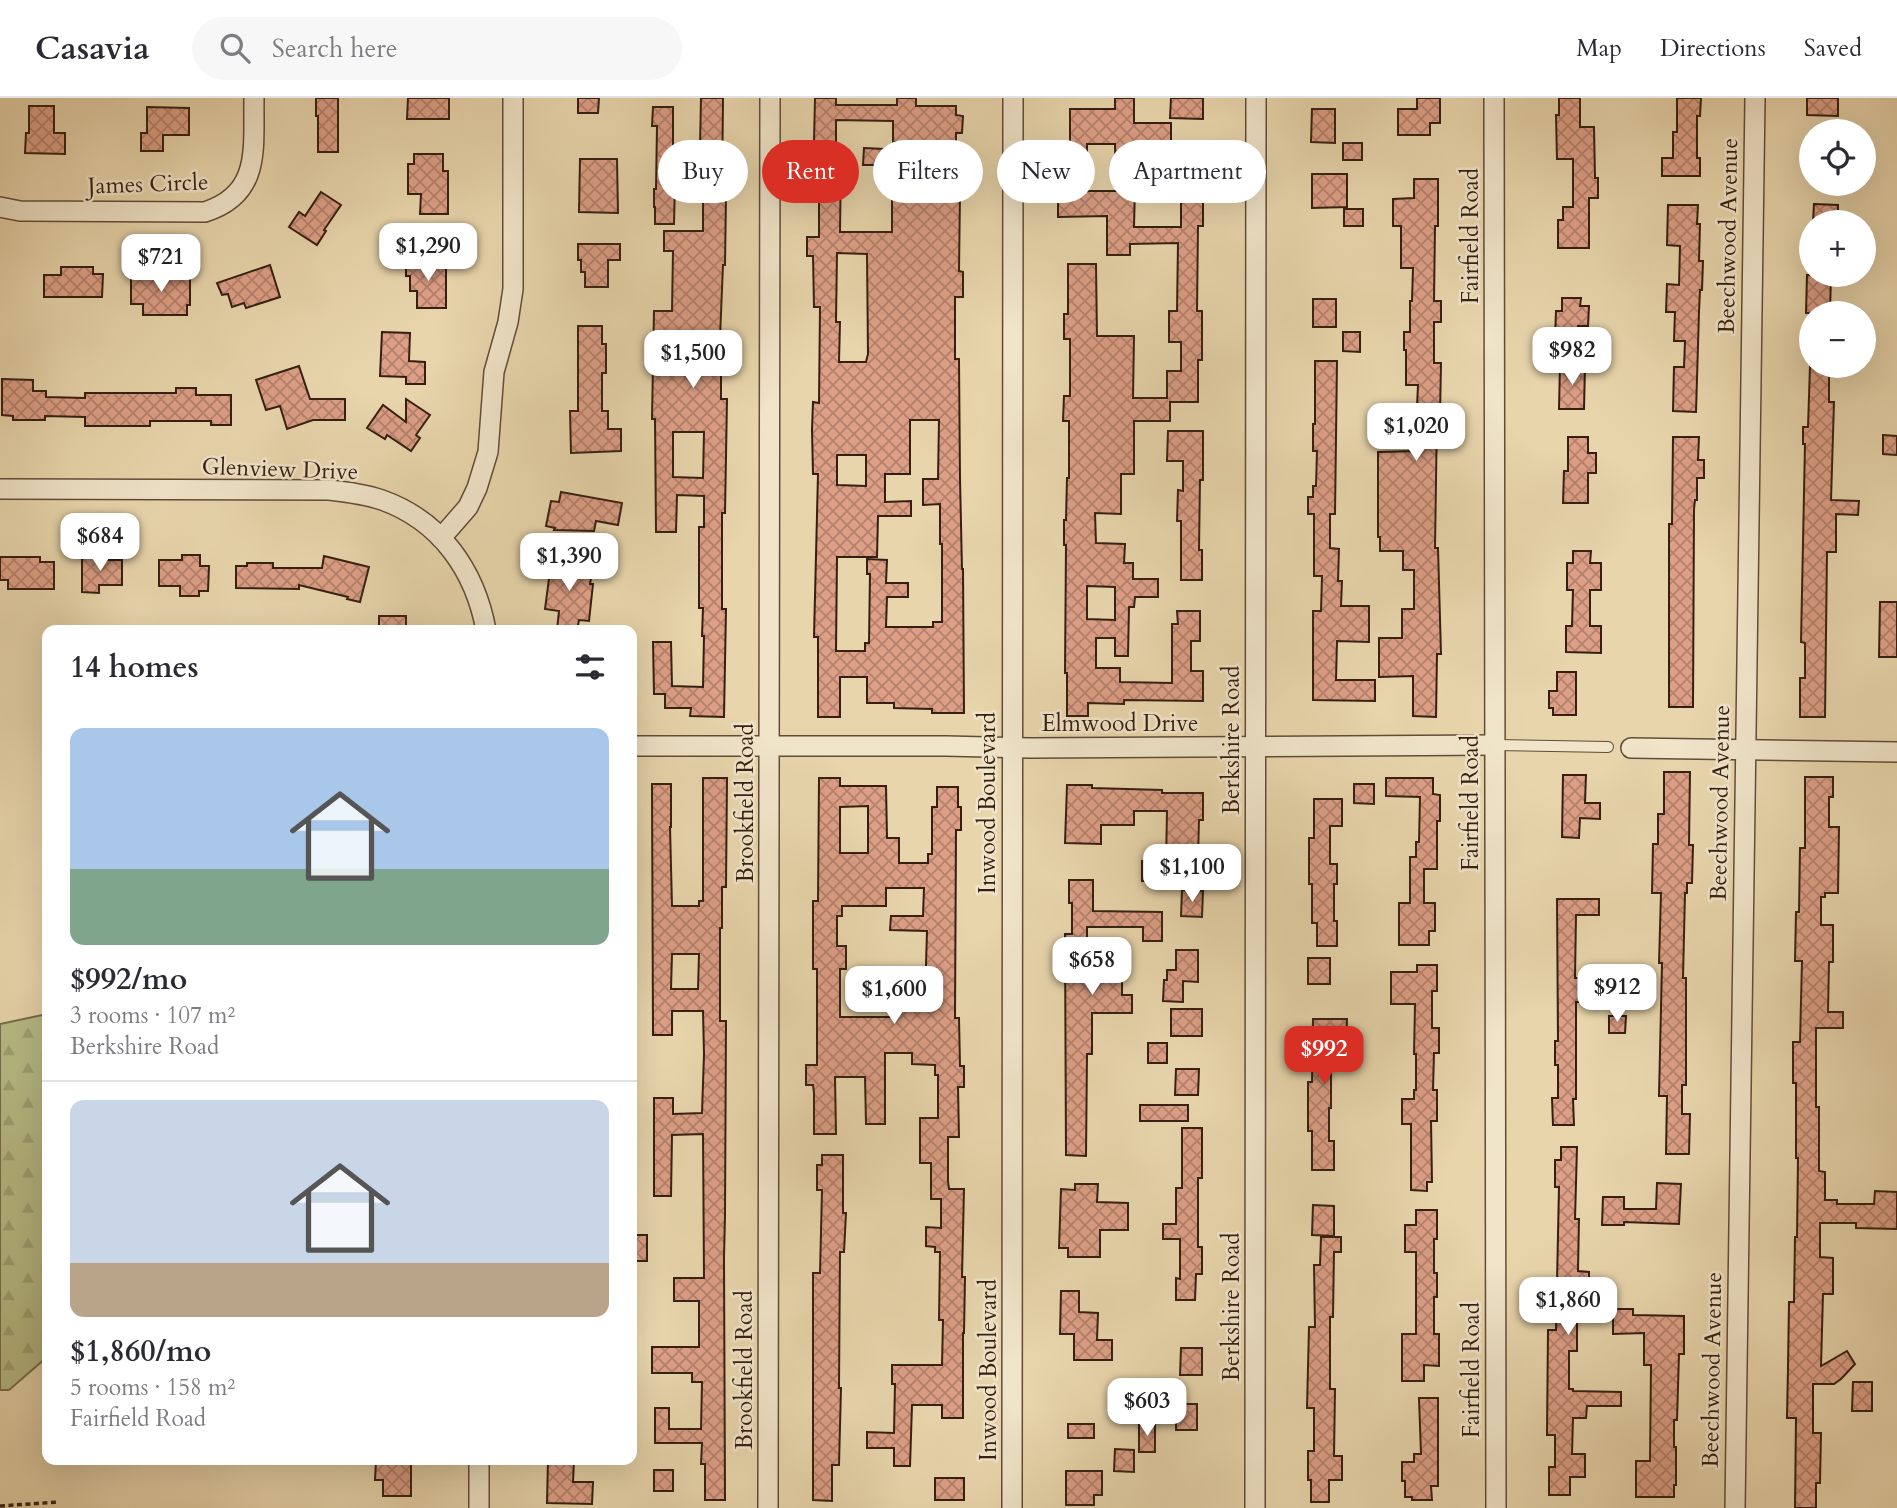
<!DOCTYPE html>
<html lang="en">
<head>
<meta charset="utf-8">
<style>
  :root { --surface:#fff; --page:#f7f7f7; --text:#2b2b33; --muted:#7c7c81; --line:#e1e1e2; --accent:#d93025 }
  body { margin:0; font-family:Cardo,serif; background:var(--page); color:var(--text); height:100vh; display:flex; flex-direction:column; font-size:26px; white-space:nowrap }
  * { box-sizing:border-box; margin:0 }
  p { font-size:23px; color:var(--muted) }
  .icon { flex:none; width:38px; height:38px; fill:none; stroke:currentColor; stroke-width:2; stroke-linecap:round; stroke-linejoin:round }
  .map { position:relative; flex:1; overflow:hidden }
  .panel { position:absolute; left:42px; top:527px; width:595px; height:840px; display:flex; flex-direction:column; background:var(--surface); border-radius:14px; box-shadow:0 7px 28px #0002 }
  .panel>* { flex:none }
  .top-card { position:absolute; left:658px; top:42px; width:665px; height:63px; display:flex; gap:14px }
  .fabs { position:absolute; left:1799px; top:21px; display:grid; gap:14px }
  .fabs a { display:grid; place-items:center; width:77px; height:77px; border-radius:50%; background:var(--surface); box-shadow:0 7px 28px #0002; font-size:35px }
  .price { position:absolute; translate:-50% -60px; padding:0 16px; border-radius:14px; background:#fff; color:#222; font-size:23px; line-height:46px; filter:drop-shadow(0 2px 4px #0008) }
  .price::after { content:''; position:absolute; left:50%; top:42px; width:21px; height:16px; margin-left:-10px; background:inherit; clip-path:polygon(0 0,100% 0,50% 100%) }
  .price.on { background:var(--accent); color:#fff }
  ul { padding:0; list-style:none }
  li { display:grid; align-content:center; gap:14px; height:371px; padding:0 28px }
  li+li { border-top:2px solid var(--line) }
  li span { display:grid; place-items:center; height:217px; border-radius:14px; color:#555 }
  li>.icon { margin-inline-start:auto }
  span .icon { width:126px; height:126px; fill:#fffc; stroke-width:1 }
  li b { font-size:30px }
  h2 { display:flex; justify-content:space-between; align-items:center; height:84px; padding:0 28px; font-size:30px }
  .pill { padding:0 24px; border-radius:32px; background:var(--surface); box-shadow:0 7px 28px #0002; font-size:24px; line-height:63px }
  .pill.on { background:var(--accent); color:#fff }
  header { display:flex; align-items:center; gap:42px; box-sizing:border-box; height:98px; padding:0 35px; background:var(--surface); border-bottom:2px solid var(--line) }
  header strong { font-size:33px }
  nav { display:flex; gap:38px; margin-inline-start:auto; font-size:24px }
  .search { width:490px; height:63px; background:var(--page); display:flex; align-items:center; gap:18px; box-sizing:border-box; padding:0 24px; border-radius:38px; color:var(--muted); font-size:26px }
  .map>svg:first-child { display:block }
  .forest { fill:url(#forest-firs); stroke:#776e4d; stroke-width:2 }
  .building { fill:url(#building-cross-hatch); stroke:#361f12; stroke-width:2; fill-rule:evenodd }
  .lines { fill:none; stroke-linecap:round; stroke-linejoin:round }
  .lane-casing { stroke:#624c38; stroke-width:12 }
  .street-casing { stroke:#624c38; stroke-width:22 }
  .path { stroke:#361f12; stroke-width:3.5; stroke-dasharray:5 3.5; stroke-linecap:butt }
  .lane { stroke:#f0e4c9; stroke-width:10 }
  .street { stroke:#f0e4c9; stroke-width:19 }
  .labels { text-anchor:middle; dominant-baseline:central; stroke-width:5; stroke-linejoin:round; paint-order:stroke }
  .street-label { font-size:23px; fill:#361f12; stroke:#f0e4c9 }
</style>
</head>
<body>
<header>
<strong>Casavia</strong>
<div class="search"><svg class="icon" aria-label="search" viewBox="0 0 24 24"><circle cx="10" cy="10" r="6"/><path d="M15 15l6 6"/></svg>Search here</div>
<nav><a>Map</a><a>Directions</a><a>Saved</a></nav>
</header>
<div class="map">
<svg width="1897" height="1410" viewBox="0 0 1897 1410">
  <defs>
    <pattern id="forest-firs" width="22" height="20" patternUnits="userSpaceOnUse" patternTransform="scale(1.75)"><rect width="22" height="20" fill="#b8bd88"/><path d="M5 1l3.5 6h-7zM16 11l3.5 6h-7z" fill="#9fa274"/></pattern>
    <pattern id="building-cross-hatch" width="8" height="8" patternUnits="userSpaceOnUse" patternTransform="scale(1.75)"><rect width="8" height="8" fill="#dd9f86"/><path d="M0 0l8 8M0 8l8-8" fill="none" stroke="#b4816c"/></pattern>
  </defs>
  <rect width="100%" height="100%" fill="#e8d5ac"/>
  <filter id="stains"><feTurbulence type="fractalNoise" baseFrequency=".00286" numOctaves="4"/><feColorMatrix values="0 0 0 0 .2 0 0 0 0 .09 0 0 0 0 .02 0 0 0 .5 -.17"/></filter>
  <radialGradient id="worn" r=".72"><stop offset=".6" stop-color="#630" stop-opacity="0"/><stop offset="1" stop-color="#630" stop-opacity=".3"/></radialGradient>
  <path class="forest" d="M47,916V1259L9,1292H0V926Z"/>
  <g class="building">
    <path d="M316,0H338V54H318V18H316Z"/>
    <path d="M408,0H449V21H407Z"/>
    <path d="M578,0H599L598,15H578Z"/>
    <path d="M701,0H723L722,98H726L725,167H723L719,264H721V301H727L725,415H722V511H726L724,619L690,618L691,610H665V596H654L653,544H671L672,588L703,589L704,538H702L703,510H699V429H704V398L677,397L676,434H656L655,321H652L654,213H672L673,153H664V133H703V85H675L674,126H655V109H654V91H656L657,28H652L653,9H673V49H700ZM673,334H704L703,380L673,379Z"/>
    <path d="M815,0H836V7H897V0H916V8H956V17L963,18L962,35H956V70L935,69V44H893V23L836,22V58H841L840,134H892V94H960L959,173L963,174V199H955V261H959L960,381L962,471H963L964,615H932V611L894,610V605H867V579H840V619H818V539H814L818,376H813L812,332L813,304L819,305L820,209H814L813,158H807V139H819V85H818V44H814ZM837,155L867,156L868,256L866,264H839L840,224H836ZM910,322H939L938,381H923V407L940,406V446H942V524H933V529H886L887,499H908V485H886L887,462L867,461V476H870L869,545H865V553H836L837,459H877L878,418H911V403L885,404V376H910ZM837,357H866V388L837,387Z"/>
    <path d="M1115,0H1134V25H1171V52H1199L1198,97L1203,98V128H1198L1197,213H1202V262H1198V304H1170V323H1134V376H1121V416L1095,415L1096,445L1125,446L1124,465H1133V481H1158V499H1135L1134,509H1129L1128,558H1115V540H1096V570H1120V584L1172,585V526H1178L1177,513H1200V543H1191V573H1203V603L1124,602V606L1088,605V618H1067V575H1065L1066,447H1064V422H1066L1067,380H1069V323H1063L1064,298H1070V241H1064V216H1068V166H1096L1097,238H1134L1133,300H1167V273H1181V244H1169V213H1177L1178,145L1130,146V157H1107V118L1058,119V93H1066L1065,50H1070V11H1115ZM1087,46H1115L1116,93H1087ZM1135,87H1181V129H1134ZM1087,488L1115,489V522L1087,521Z"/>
    <path d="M1171,0H1203V21L1170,20Z"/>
    <path d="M1417,0H1440V25H1430V37H1398V11H1417Z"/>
    <path d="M1559,0H1580V29H1594L1595,80H1598V100H1589V150H1558V122H1563V109H1573V61H1557L1556,17H1559Z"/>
    <path d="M1677,0H1701L1700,18H1697V60H1700V78H1662V60H1673V34H1677Z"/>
    <path d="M1807,0H1838V18L1807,17Z"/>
    <path d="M29,8H54V35H65V56L25,55L26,35H29Z"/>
    <path d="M147,9L189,10V37H163V53H141V35H147Z"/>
    <path d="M1312,11H1335V45L1311,44Z"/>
    <rect x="1343" y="45" width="19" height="17"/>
    <path d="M864,50L884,51L883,67H863Z"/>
    <path d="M414,56H443V73H448V116H420L421,96H408V66H414Z"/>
    <path d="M580,61H617L618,115L579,114Z"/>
    <path d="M1312,76H1347V109L1312,110Z"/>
    <path d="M1414,81H1438V128H1435L1434,203H1441V224H1434V265H1441L1440,317H1437L1435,450H1438L1441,556H1437L1436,619L1413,618V578L1379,579V540H1402V511H1414V472H1403V453H1380V439H1378V354L1415,353L1418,287H1406V252H1404V234H1410V203H1412L1413,170H1401V128H1393V101L1414,100Z"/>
    <path d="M321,94L341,107L324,132L326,133L317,147L289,129L299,114L305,118Z"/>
    <path d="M1814,106L1838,107V124H1813Z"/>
    <path d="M1668,107H1698L1697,126H1700L1699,163H1703L1702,192H1700L1699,214L1696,314L1673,313L1674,269H1684L1685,243H1674L1675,214H1666L1667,186L1679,187L1680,148L1667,147Z"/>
    <rect x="1344" y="111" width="19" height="17"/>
    <path d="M578,146H620V162H608V189H585V174H581V162H578Z"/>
    <path d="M406,163H446V210H417V193H410V178H406Z"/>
    <path d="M270,167L280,199L246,210L244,205L232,209L228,196L222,197L217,185Z"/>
    <path d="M61,169H93V176H103L102,199H44V177H61Z"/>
    <path d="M131,175H171V180H190V207H187V217H143V206H131Z"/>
    <path d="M1807,177H1831L1830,215H1806Z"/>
    <path d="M1562,200H1581L1580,208H1589L1588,228H1578L1577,240H1555L1556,213H1562Z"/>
    <rect x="1313" y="201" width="23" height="28"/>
    <path d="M578,228H602V246H606V275H602V313H608V331H621V353L571,355L570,313H578Z"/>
    <path d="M382,234L410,235L409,263L425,264V286H406V279L380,278Z"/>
    <path d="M1343,234H1360V254L1343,253Z"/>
    <path d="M1315,263H1337L1335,416H1330V450L1339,451L1338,483H1342L1341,508H1369V544L1337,543L1336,582H1375V603L1313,602V513H1321L1322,478H1314V416H1308V399H1313V388H1316L1317,353H1313V326H1315Z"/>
    <path d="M1560,267L1585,268L1584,311H1559Z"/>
    <path d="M299,268L310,301H345V322H313L287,331L280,308L266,312L256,282Z"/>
    <path d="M1810,268H1829V304H1834L1831,402L1859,403L1858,417L1836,416V454H1827L1825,619H1800V580H1805V545L1801,544L1805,346H1803V329H1808Z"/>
    <path d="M2,281L33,282V293H46V299L85,300V295H176V290H196V297H231V327H211V323H150V328H85V319L45,318V322H13V318L2,317Z"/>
    <path d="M406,301L430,317L416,337L420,340L411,353L387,337L385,341L367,330L383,307L406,324Z"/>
    <path d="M1168,333H1203V382H1200L1199,452H1202V482H1181V423H1177L1178,392L1183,393V363H1167Z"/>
    <path d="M1883,337L1897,338V357L1883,356Z"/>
    <path d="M1568,339H1588V355H1596V375H1588V405H1563L1564,373H1568Z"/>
    <path d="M1673,339H1699L1698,362H1704V380H1697V402H1695L1694,411L1693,609H1669V426H1672Z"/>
    <path d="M561,394L622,405L618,427L596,423L594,433L554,432L555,430L546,428L551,403L559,404Z"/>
    <path d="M1573,453H1591L1590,465H1601V492H1590V528H1601V555L1566,554V528H1572L1573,492H1567V465H1573Z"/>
    <path d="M82,456H100V462H122V487H99V495L82,494Z"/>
    <path d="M182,457H200V468H209L208,493H199V498H180V488H159V462H182Z"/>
    <path d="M324,458L369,469L360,504L347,501L348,499L299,487V491L236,490V468H247V465H273V470H322Z"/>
    <path d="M552,458L578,459L576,472L592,474L590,486H593L589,523L579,522L577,532H557L559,513L545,511Z"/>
    <path d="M0,459H40V464H54V491H8V482H0Z"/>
    <path d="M1880,504H1897V559H1879Z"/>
    <rect x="379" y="518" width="27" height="14"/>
    <path d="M1557,574H1576V617H1553V610H1549V593H1557Z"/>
    <path d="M1664,674H1690L1689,747H1693L1692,785H1687V795H1685L1683,880H1686V987H1682V1016H1690L1689,1056H1666L1667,998H1659L1662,865H1659L1661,795H1652L1653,746H1658V716H1664Z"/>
    <path d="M1563,677H1586L1585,705H1600V721L1580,720L1579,740L1562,739Z"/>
    <path d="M1805,679H1833V699H1829V729H1839L1838,795H1825V799H1821V827H1833V864H1829L1828,914H1843V930H1816V1009H1819V1073L1825,1074V1102H1837V1106H1874L1875,1093L1897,1094V1131L1856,1130V1125H1820V1159L1833,1160V1196H1823L1821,1268L1847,1253L1855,1266L1841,1281L1834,1286H1813V1335H1821L1820,1385H1816V1410H1795L1796,1320H1787L1788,1270L1789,1204H1794L1795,1139H1797L1798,1060H1796V985H1793V944H1800L1802,863H1795L1796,814H1799L1800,750H1805Z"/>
    <path d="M703,680H727L726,789H722V830H720V923H726L725,1118L724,1160L725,1402H705V1366H701L702,1345H655V1310H669V1331H701L702,1284H692V1275H652V1249H699V1203H674V1180H704L703,1036L672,1037L671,1098H654V1000H673V1016L702,1015L704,956L703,913H672V937H653L652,686H671V729H670L672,808H699V803H703ZM672,856H699L698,891H671Z"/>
    <path d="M819,680H840V688H886L887,740H899V765H928V756H932V709H937V689H958V709H961V732H956L955,920H959L960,968H964V989H958L959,1039H948V1083L949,1091H964L962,1179H965L964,1235H963V1320H942V1307H912L910,1368H894V1350H867V1334L894,1335L895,1286H892V1267H942L943,1222H939L940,1154H935V1149L926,1148V1129L941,1130V1101H931V1065H920V1020H938V977H935V967L912,966V955H885V1026H866L865,979H835L836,1036H814V995L813,987H806V967H817V871H813V803H818ZM868,708V755H840V709ZM886,790H924L923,818H891L890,832L927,833L925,900H892V919H840V871H846V848H837V818H842V808H886Z"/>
    <path d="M1386,680H1433V696L1440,697V723H1437V771H1424V805H1435V833H1429V847H1399V805H1410V759H1416V744H1419L1420,699L1386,698Z"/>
    <path d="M1354,686H1374V706L1354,705Z"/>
    <path d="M1067,687H1092V690L1162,692V695H1203V722H1199L1198,760L1191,759V783H1142V763L1166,764L1167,713H1134V727H1101V746L1065,745Z"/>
    <path d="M1314,701H1342V728H1330V766H1337V786H1334V823H1337V848H1317V825H1312V786H1309V740H1314Z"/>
    <path d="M1069,782H1093V813L1162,814V843H1143V829H1087V861H1122V897H1132V915H1092V956H1087L1086,1058L1066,1057L1065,836H1072V805H1069Z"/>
    <path d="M1182,792L1203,793L1202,819L1181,818Z"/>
    <path d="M1557,801H1599V817H1576L1575,880H1579V904H1576V1001H1573L1574,1027H1553L1552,1000H1558V967H1555V943H1558Z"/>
    <path d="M1176,852H1198V884L1183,883V904L1163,903L1164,882H1167V872H1176Z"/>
    <rect x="1308" y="860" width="22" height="26"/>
    <path d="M1417,867H1437V893H1432V930H1439V955H1434L1433,992H1437V1023H1431L1432,1084H1427V1093L1411,1092V1026H1402V1001H1414V992H1416V956H1414L1415,906H1391V874H1417Z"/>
    <rect x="1171" y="911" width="31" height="27"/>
    <path d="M1609,918H1626L1625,935H1609Z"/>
    <path d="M1313,921H1347L1346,969H1331V1010H1329V1043H1334V1072H1312V1033H1308V984H1312Z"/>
    <rect x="1148" y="945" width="19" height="20"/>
    <path d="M1176,971H1199L1198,997H1175Z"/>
    <rect x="1140" y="1007" width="48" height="16"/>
    <path d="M1182,1030H1202V1080H1198V1149H1202V1176H1196L1195,1202H1176V1180L1180,1181V1141H1163V1126H1176V1090H1182Z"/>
    <path d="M1561,1049H1577L1575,1121H1579L1578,1173L1589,1174V1201H1577V1253H1569V1291H1573V1293L1621,1294V1308H1587L1586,1320H1573L1572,1356H1585V1379H1570V1397H1549V1369H1555V1337H1547L1548,1232H1556L1559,1089H1555V1062H1561Z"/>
    <path d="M822,1057H843V1115H846L844,1154H840L839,1290H841L839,1367H832V1403L813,1402V1175H820L822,1092H817V1067H822Z"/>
    <path d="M1657,1085L1681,1086L1679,1126L1624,1124V1127H1602L1603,1099H1624V1111H1656Z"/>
    <path d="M1075,1086H1098L1097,1104L1128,1105V1132H1100V1159H1068V1150H1059L1061,1091L1075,1092Z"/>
    <path d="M1313,1107L1334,1108V1138L1312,1137Z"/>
    <path d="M1416,1112H1437V1141H1434V1175H1437V1199H1434V1236H1439V1268L1424,1267V1283H1402V1236H1416V1154H1405V1127H1416Z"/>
    <rect x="632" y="1137" width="15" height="26"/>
    <path d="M1321,1139H1341V1154H1334L1333,1219H1330V1291H1335L1334,1358H1342V1382H1329V1404H1311V1382H1308V1353H1314V1310H1307L1309,1229H1315L1314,1167H1320Z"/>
    <path d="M1061,1193H1079V1214L1098,1215L1097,1242H1112V1262H1074V1236H1060Z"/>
    <path d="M1613,1211H1633V1217L1684,1218V1256H1679L1677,1322H1674V1349H1676V1387H1674V1399H1636V1363H1650L1651,1267H1644V1235L1613,1236Z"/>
    <path d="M1181,1250H1202V1277H1180Z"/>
    <path d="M1853,1284H1872V1313H1852Z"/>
    <path d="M1419,1300H1438V1388H1431L1432,1402H1412V1399H1405V1383H1402V1364H1414V1356H1421Z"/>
    <rect x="1176" y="1306" width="21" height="26"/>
    <rect x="1068" y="1326" width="26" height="14"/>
    <rect x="1139" y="1327" width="16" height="27"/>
    <path d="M1115,1351L1134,1352V1374L1114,1373Z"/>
    <path d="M376,1362H411V1398H383V1382H375Z"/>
    <path d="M548,1362H574L573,1384H593L592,1406L547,1405Z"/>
    <rect x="654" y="1372" width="19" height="21"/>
    <path d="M1066,1373H1102V1397H1094V1407H1066Z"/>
    <rect x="935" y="1380" width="29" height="22"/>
  </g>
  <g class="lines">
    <defs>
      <path id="lane" d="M1495,647L1608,649"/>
      <g id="street">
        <path d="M1494,0L1496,1410"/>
        <path d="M0,109L20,113L205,114C262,96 253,49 254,0"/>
        <path d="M0,391L329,392C347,394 365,396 382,402C441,423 475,473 486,532"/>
        <path d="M441,440L468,409L477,390L488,354L494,274L508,224L513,191V0"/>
        <path d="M632,648H946L1031,650L1495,647"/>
        <path d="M1631,650L1897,654"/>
        <path d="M479,1410V1362"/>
        <path d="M768,1410L770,0"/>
        <path d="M1012,1410L1013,0"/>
        <path d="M1255,1410L1256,0"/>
        <path d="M1735,1410L1755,0"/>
      </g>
    </defs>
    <use href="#lane" class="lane-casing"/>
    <use href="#street" class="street-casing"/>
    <path class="path" d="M0,1408L59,1404"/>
    <use href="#lane" class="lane"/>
    <use href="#street" class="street"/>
  </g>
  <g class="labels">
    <g class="street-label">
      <text transform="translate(148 86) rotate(-2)">James Circle</text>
      <text transform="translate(1470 138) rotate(-90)">Fairfield Road</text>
      <text transform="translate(1728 138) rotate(-89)">Beechwood Avenue</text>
      <text transform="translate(280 371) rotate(2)">Glenview Drive</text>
      <text x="1120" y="625">Elmwood Drive</text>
      <text transform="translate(1231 642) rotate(-90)">Berkshire Road</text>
      <text transform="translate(745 705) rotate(-90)">Brookfield Road</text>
      <text transform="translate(987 705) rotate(-90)">Inwood Boulevard</text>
      <text transform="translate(1470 705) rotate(-90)">Fairfield Road</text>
      <text transform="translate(1720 705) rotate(-89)">Beechwood Avenue</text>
      <text transform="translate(1231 1209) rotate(-90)">Berkshire Road</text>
      <text transform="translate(744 1272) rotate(-90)">Brookfield Road</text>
      <text transform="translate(988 1272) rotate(-90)">Inwood Boulevard</text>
      <text transform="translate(1471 1272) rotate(-90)">Fairfield Road</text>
      <text transform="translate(1712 1272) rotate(-89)">Beechwood Avenue</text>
    </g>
  </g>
  <rect width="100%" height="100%" filter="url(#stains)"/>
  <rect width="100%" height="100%" fill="url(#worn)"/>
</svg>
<div class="fabs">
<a><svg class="icon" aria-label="locate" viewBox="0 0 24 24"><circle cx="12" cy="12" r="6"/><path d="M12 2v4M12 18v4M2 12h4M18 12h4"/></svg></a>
<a>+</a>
<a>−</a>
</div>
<b class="price" style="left:428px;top:185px">$1,290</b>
<b class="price" style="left:161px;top:196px">$721</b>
<b class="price" style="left:1572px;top:289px">$982</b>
<b class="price" style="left:693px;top:292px">$1,500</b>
<b class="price" style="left:1416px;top:365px">$1,020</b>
<b class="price" style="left:100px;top:475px">$684</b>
<b class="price" style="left:569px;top:495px">$1,390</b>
<b class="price" style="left:1192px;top:806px">$1,100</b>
<b class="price" style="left:1092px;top:899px">$658</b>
<b class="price" style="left:1617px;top:926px">$912</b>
<b class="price" style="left:894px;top:928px">$1,600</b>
<b class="price on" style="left:1324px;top:988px">$992</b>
<b class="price" style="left:1568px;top:1239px">$1,860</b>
<b class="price" style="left:1147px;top:1340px">$603</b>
<div class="top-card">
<a class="pill">Buy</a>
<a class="pill on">Rent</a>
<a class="pill">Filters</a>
<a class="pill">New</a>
<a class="pill">Apartment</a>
</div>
<section class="panel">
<h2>14 homes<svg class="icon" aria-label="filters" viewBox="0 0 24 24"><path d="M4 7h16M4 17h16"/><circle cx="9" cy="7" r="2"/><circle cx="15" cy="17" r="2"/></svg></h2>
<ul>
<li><span style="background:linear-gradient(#a9c7e8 65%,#7fa58c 0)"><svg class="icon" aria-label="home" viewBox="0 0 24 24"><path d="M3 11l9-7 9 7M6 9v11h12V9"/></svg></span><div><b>$992/mo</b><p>3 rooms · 107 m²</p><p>Berkshire Road</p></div></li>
<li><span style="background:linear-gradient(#c9d6e8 75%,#b9a48a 0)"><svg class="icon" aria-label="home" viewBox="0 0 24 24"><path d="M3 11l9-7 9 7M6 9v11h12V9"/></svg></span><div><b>$1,860/mo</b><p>5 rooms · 158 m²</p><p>Fairfield Road</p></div></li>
</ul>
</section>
</div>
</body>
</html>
